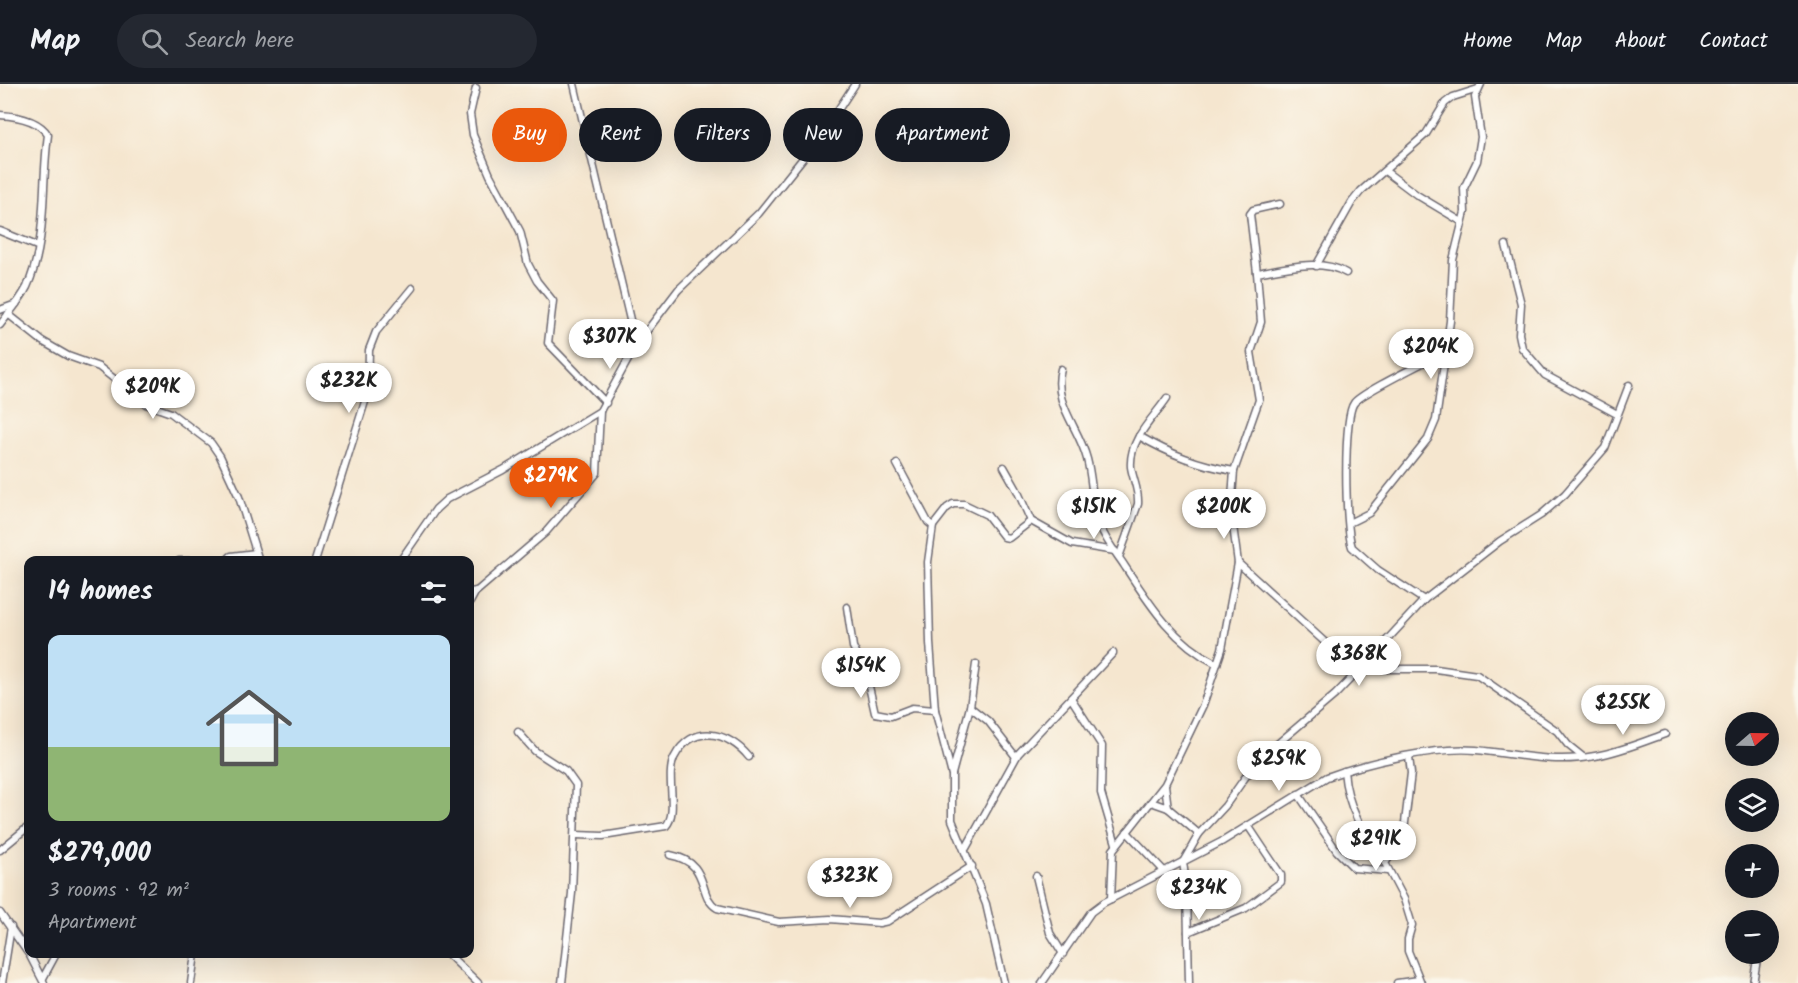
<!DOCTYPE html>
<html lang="en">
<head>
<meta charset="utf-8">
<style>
  :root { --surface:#171b24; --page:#242831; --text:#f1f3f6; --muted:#9ea1a6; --line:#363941; --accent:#ea580c }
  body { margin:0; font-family:Kalam,sans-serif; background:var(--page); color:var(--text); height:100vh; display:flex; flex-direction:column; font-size:22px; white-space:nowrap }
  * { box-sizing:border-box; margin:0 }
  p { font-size:20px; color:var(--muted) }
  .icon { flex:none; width:33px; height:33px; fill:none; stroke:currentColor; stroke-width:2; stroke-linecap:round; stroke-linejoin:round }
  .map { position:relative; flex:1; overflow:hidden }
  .panel { position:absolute; left:24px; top:472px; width:450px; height:402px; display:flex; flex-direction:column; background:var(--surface); border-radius:12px; box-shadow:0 6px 24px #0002 }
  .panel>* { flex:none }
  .banner { position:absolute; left:492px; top:24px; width:570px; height:54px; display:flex; gap:12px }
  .needle { width:39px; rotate:70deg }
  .buttons { position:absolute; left:1725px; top:628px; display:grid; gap:12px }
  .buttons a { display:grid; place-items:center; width:54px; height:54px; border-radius:50%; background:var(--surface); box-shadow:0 6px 24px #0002; font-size:30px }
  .price { position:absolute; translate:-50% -51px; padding:0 14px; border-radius:21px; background:#fff; color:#222; font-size:20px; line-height:39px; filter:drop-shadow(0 2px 3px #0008) }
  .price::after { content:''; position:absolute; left:50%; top:36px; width:18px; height:14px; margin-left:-9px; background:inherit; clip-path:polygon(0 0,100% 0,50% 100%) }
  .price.on { background:var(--accent); color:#fff }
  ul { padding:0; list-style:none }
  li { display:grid; align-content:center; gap:12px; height:318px; padding:0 24px }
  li+li { border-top:2px solid var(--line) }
  li span { display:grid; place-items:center; height:186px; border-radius:12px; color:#555 }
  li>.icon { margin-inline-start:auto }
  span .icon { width:108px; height:108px; fill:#fffc; stroke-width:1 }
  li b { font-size:26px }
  h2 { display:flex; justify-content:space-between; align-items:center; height:72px; padding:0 24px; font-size:26px }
  .pill { padding:0 21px; border-radius:27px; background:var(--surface); box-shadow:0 6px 24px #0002; font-size:21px; line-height:54px }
  .pill.on { background:var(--accent); color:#fff }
  header { display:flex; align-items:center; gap:36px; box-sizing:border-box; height:84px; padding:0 30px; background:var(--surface); border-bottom:2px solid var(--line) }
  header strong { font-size:28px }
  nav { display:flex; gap:33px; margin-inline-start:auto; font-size:21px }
  .search { width:420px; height:54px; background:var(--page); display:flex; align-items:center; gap:15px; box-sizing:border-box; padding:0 21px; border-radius:33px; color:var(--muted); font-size:22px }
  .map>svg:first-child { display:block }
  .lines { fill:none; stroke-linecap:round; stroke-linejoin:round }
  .street-casing { stroke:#6c676f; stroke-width:9 }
  .street { stroke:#fff; stroke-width:6 }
</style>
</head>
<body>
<header>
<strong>Map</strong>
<div class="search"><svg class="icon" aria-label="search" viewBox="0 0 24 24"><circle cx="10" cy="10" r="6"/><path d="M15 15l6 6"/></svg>Search here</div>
<nav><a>Home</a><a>Map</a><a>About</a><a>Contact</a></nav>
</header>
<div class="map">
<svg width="1798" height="899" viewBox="0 0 1798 899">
  <rect width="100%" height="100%" fill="#fbf7ec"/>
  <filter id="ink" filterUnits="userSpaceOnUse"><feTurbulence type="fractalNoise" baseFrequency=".0167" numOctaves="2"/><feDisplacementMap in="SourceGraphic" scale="12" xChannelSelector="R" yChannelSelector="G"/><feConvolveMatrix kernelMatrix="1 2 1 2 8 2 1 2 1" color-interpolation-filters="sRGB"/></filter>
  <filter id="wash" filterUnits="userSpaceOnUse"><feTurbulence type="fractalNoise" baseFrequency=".008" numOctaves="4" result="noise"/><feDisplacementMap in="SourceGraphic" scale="24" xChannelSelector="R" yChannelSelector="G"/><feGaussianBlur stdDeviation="1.35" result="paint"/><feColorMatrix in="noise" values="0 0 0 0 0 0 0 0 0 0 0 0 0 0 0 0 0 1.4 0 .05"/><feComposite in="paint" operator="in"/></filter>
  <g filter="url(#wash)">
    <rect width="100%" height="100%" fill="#f5e6cf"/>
  </g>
  <g filter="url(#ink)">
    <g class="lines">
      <defs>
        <g id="street">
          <path d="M476,4L470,30L473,51L490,91L520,147L528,180L537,197L553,217L548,259L606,319"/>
          <path d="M0,31C16,32 39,36 48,51C41,100 48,157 27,203C20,217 9,229 0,241"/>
          <path d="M1385,87L1417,111L1462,138"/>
          <path d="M0,147L37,162"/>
          <path d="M1506,161L1521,220L1519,250L1522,264L1545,291L1617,330"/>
          <path d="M1316,182L1352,118L1361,107L1426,50L1445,19L1453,13L1478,5"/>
          <path d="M1257,189L1250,130L1253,126L1280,120"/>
          <path d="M0,226L16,220"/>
          <path d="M8,230L42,257L68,272L99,283L146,320L171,329L211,359L220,372L239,413L259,477"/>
          <path d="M636,261L678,206L759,129L823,49L855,0"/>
          <path d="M1061,285C1052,319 1079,343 1087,375C1093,398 1091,418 1100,442C1106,457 1116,469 1124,481C1150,521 1173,558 1217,580"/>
          <path d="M1139,352C1170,370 1198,381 1234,387"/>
          <path d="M897,380L928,438L933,442L928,478L930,559L935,626L952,691V736L986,820L1004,899"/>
          <path d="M1004,383L1017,406L1031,437L1072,460L1115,467"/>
          <path d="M1349,439L1369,429L1428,355L1436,336L1450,237L1453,176L1465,128L1464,104L1477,77L1481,53L1475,13L1481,0"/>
          <path d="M933,442L947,424L953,420H964L987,431L1004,453L1009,454L1031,437"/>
          <path d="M1119,473L1138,420C1139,406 1133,396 1131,383C1129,355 1153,335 1167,314"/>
          <path d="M179,477H200"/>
          <path d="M226,477L231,472L256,469"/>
          <path d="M315,477L368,308L369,266L376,248L412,204"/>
          <path d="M400,477L436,425L447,415L503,386L600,327L636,261L574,0"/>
          <path d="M1238,479L1328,561L1360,585L1424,516L1500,457L1541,431L1565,410L1605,364L1629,301"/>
          <path d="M470,508L477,507L546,448L597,389L600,327"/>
          <path d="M1424,516L1378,486L1352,463C1345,444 1343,333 1354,319C1362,308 1430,276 1446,267"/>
          <path d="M470,518L476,507"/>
          <path d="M847,523L853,563L866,589L875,629L891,632L912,624L935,626"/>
          <path d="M1071,614L1102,662L1101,709L1116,760"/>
          <path d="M970,623L988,637L1016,673"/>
          <path d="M518,648L535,667L566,687L576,701L572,809L562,899"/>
          <path d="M1409,673L1411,689L1403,755L1385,779L1404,815L1412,841L1408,855V867L1421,899"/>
          <path d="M1344,687C1347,723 1363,750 1385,778"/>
          <path d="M952,690L970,623L976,580"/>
          <path d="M1165,701L1168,724L1199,750"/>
          <path d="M1298,710L1337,767L1354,784L1388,787"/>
          <path d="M1151,718L1168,724"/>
          <path d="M1127,748L1165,788"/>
          <path d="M576,751L603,752L666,742C679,728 665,693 674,674C692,639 728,647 749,673"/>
          <path d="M966,764L1018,670L1113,569"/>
          <path d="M0,766L28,743"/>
          <path d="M670,771C712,779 696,811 717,824L779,838L830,835L879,839L888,837L972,782"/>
          <path d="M1036,792L1050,849L1063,870"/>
          <path d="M1111,815L1113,766L1165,700L1203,621L1222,565L1238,479L1231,427L1234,387L1259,316L1251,268L1261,238L1257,189C1284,184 1321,174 1346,189"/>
          <path d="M0,829L28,869"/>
          <path d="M1188,848L1246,824L1281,798V791L1249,743"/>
          <path d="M29,870L44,899"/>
          <path d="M448,870L478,899"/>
          <path d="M43,894L56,870"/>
          <path d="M2,899L11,843"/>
          <path d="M191,899L195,870"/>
          <path d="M1042,899L1091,828L1103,819L1223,757L1327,693C1365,679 1436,662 1476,666C1516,670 1554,680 1595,672C1619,668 1643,658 1665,650"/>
          <path d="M1189,899L1187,807L1183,778L1199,750L1225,722L1256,678L1335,611L1360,585H1436L1477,591L1557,647L1568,661L1583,673"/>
          <path d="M1397,899L1419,896"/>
          <path d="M1753,899L1758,870"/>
        </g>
      </defs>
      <use href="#street" class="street-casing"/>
      <use href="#street" class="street"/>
    </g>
  </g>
</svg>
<div class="buttons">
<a><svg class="needle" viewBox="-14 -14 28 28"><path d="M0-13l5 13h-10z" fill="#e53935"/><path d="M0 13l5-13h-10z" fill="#9ea1a6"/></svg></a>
<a><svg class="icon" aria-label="layers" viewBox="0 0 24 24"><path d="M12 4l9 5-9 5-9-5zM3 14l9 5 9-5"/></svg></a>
<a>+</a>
<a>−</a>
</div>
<b class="price" style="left:610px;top:286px">$307K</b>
<b class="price" style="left:1431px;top:296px">$204K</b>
<b class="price" style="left:349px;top:330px">$232K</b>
<b class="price" style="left:153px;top:336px">$209K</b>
<b class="price on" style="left:551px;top:425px">$279K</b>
<b class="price" style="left:1094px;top:456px">$151K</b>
<b class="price" style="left:1224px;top:456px">$200K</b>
<b class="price" style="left:1359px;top:603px">$368K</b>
<b class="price" style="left:861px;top:615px">$154K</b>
<b class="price" style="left:1623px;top:652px">$255K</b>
<b class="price" style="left:1279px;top:708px">$259K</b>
<b class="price" style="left:1376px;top:788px">$291K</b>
<b class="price" style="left:850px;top:825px">$323K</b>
<b class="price" style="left:1199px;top:837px">$234K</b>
<div class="banner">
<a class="pill on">Buy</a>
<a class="pill">Rent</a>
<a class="pill">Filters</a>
<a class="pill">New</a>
<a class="pill">Apartment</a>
</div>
<section class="panel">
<h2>14 homes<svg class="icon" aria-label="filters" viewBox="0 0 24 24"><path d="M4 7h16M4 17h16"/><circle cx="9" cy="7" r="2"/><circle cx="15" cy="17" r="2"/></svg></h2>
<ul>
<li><span style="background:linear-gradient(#bfe0f5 60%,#8fb573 0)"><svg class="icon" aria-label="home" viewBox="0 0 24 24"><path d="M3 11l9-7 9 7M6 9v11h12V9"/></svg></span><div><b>$279,000</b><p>3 rooms · 92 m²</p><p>Apartment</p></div></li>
</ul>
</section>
</div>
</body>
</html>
